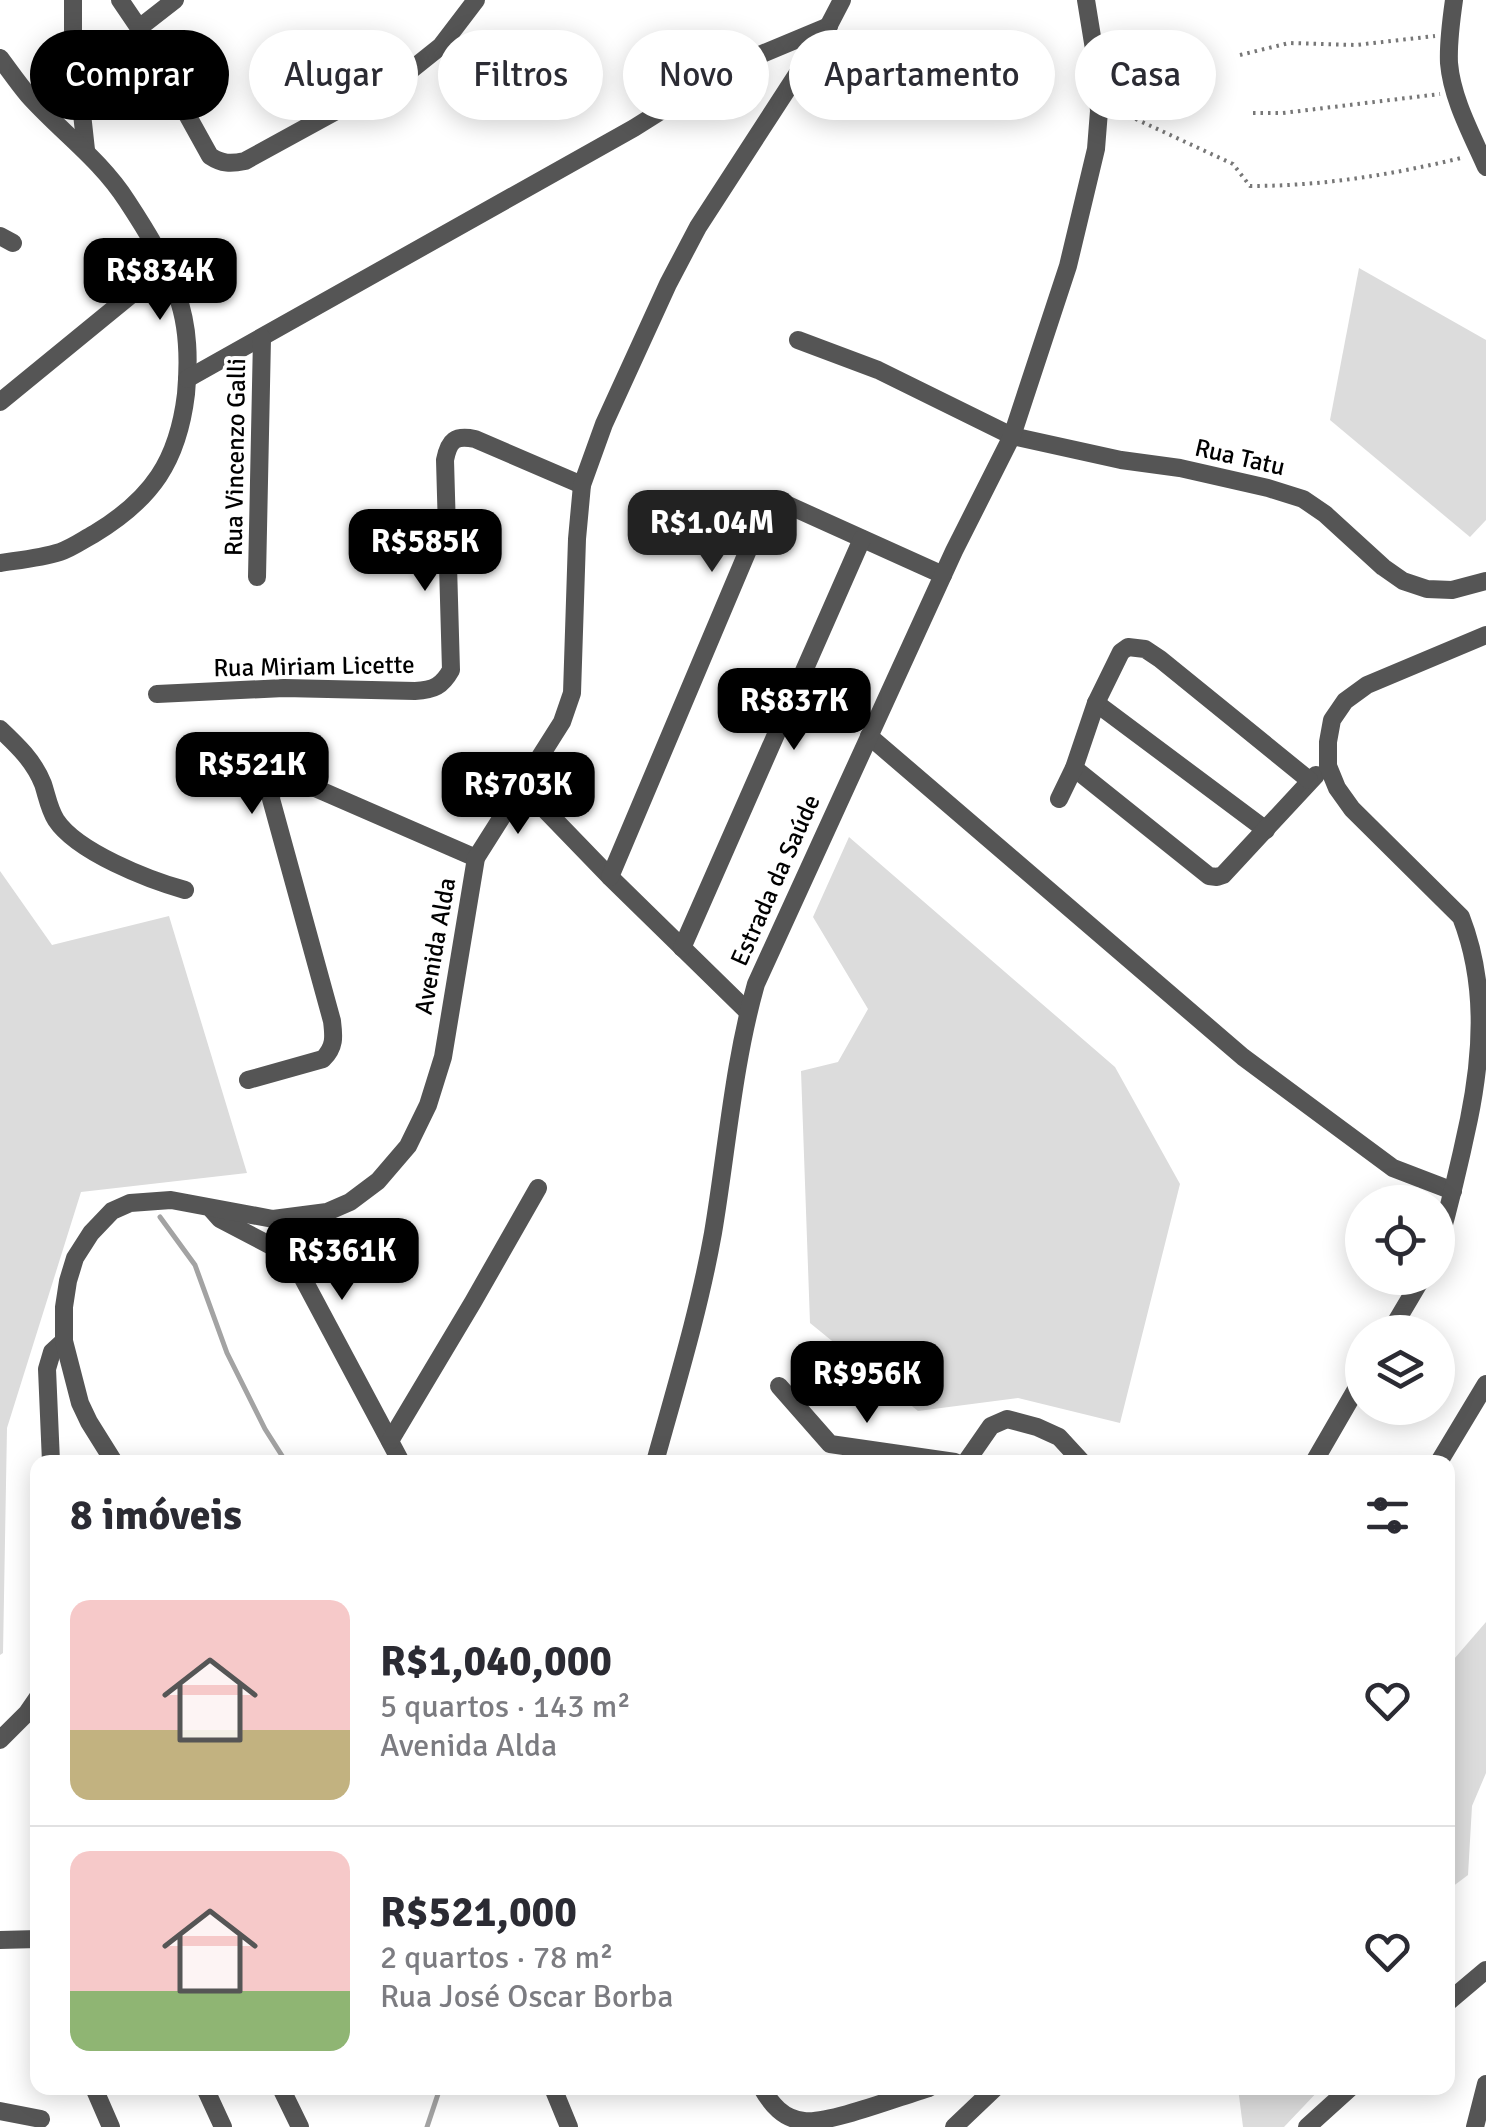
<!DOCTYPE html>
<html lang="pt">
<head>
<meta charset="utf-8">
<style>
  :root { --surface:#fff; --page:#f7f7f7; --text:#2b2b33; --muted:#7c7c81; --line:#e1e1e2; --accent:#000 }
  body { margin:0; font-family:Signika,sans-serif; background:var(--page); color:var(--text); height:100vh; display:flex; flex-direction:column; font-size:38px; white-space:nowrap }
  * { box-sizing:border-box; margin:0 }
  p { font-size:32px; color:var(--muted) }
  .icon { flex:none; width:55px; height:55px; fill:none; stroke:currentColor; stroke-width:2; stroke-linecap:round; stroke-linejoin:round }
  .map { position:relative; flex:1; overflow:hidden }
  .sheet { position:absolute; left:30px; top:1455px; width:1425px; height:640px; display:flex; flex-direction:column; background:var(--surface); border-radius:20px; box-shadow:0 5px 25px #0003 }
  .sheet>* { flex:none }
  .top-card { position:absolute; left:30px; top:30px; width:1428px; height:90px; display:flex; gap:20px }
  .controls { position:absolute; left:1345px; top:1185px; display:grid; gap:20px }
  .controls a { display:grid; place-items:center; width:110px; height:110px; border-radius:50%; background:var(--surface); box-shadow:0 5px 25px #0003; font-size:50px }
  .price { position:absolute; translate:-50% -85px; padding:0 22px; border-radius:20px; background:var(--accent); color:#fff; font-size:32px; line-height:65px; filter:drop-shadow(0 2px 5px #0008) }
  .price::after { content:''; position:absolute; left:50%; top:60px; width:30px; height:22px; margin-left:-15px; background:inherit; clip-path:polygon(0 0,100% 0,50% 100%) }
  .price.selected { background:#222; color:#fff }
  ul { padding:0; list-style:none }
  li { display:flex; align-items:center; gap:30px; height:250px; padding:0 40px }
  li+li { border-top:2px solid var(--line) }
  li span { display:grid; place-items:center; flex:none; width:280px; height:200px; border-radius:20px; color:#555 }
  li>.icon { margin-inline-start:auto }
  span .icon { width:120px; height:120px; fill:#fffc; stroke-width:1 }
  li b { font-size:42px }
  h2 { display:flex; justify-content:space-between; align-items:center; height:120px; padding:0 40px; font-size:42px }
  .tag { padding:0 35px; border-radius:45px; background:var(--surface); box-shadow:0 5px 25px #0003; font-size:35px; line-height:90px }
  .tag.selected { background:var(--accent); color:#fff }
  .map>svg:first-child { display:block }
  .green { fill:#dcdcdc }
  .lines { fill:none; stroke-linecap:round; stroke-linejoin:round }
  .stream { stroke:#a3a3a3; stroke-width:5 }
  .path { stroke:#777; stroke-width:4; stroke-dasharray:2.5 5; stroke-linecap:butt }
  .minor { stroke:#555; stroke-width:18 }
  .labels { text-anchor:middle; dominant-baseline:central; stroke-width:8; stroke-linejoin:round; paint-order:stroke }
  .street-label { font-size:25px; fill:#000; stroke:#fff }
</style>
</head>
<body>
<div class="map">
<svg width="1486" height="2127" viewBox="0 0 1486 2127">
  <rect width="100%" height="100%" fill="#fff"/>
  <g class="green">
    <path d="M1359,268L1486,340V520L1470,537L1330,420Z"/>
    <path d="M849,837L1115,1067L1180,1184L1120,1423L1018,1398L918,1411L810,1323L801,1071L838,1062L868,1009L813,917Z"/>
    <path d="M0,871L52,945L169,916L247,1173L81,1192L7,1428L3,1653L0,1655Z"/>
    <path d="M1486,1622V1773L1472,1806L1468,1875L1448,1890V1666Z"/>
    <path d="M1238,2088H1321L1284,2127H1243Z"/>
  </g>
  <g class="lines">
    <g class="stream">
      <path d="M160,1217L195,1265L227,1353L265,1429L286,1462"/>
      <path d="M427,2127L440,2088"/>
    </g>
    <g class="path">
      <path d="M1240,55L1289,43L1356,45L1435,36"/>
      <path d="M1114,113L1127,115L1233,164L1250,186C1322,186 1391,175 1461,158"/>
      <path d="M1253,113H1283L1440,94"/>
    </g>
    <g class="minor">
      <path d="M73,0V32L86,150"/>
      <path d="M120,0L139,28L210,156C222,164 231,164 245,161L411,70L441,46L476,0"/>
      <path d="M1454,0C1451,21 1448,42 1449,63C1452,99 1472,135 1486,167"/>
      <path d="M139,28L175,0"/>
      <path d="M0,58C9,70 18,83 28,95C60,131 100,159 127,201C146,230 166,262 177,295C189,327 189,361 186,394C178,461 152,499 94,534C83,540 72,548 60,552C41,558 20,560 0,563"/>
      <path d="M0,236L13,243"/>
      <path d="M798,340L878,370L1012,436L1121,460L1180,468L1268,488L1303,499L1325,514L1383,567L1403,581L1427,589L1452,590L1486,581"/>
      <path d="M187,379L634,128L715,77L757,56L829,26"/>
      <path d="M0,402L165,267"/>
      <path d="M257,577L262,338"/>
      <path d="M157,694L284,688L415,691C434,690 442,686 451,670L445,460C449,440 455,435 475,439L582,485"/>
      <path d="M1096,703L1266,830"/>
      <path d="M0,729C17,745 34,761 43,784C47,796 49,809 56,820C77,852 149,880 185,890"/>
      <path d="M869,736L1243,1057L1393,1168L1453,1191"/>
      <path d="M1074,768L1209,876L1217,877L1223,875L1316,775"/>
      <path d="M522,786L610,877L748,1012"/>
      <path d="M1059,799L1074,768L1096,703L1121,652L1128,647L1145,649L1160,659L1309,780"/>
      <path d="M610,877L768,503L779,501L943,575"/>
      <path d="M682,948L862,539"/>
      <path d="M248,1080L323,1059C335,1047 334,1037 332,1021L271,799C272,781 283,779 299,781L476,858"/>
      <path d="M212,1210L220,1219L279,1250L289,1258L299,1271L401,1462"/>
      <path d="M1438,1246C1450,1204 1460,1162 1469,1119C1483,1050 1486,981 1461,917L1352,809L1337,788L1328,766V742L1332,720L1345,701L1367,685L1486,635"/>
      <path d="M1390,1332L1422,1278"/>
      <path d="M779,1386L830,1444L955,1462"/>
      <path d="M390,1441L473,1302L538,1188"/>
      <path d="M51,1462L47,1369L52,1352L64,1341"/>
      <path d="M114,1462L89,1422L80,1403L64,1341V1307L68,1281L75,1258L91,1233L112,1211L130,1203L171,1200L273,1219L327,1212L350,1202L378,1181L408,1146L428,1105L443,1057L476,858L562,722L572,693L577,539L582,485L604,424L668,284L698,227L829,25L842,0"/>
      <path d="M655,1462C676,1386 699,1311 713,1233C727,1150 733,1065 756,984L954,551L1012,436L1068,266L1096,149L1099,111L1094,49L1086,0"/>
      <path d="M966,1462L991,1426L1007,1419L1037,1427L1059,1437L1082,1462"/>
      <path d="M1314,1462L1362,1379"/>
      <path d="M1439,1462L1486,1384"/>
      <path d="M0,1740L27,1713L38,1697"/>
      <path d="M0,1940L38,1939"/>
      <path d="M1448,2002L1486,1970"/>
      <path d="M94,2088L111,2127"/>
      <path d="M205,2088L223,2127"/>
      <path d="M281,2088L300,2127"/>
      <path d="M553,2088L569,2127"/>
      <path d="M762,2088C771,2104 783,2119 804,2121C830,2124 901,2096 929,2088"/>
      <path d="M0,2111L41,2119"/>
      <path d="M954,2127L995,2088"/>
      <path d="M1307,2127L1350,2088"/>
      <path d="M1475,2127L1486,2084"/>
    </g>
  </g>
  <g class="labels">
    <g class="street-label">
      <text transform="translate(235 457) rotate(-89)">Rua Vincenzo Galli</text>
      <text transform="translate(1240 457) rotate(13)">Rua Tatu</text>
      <text transform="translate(314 666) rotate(-1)">Rua Miriam Licette</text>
      <text transform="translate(775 880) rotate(-66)">Estrada da Saúde</text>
      <text transform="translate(435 946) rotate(-80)">Avenida Alda</text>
    </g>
  </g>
</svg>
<div class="controls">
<a><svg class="icon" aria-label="locate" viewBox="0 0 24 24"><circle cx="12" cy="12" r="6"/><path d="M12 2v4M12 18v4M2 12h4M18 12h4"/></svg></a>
<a><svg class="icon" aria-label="layers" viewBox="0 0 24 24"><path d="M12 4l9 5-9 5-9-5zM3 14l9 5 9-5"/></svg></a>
</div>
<b class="price" style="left:160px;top:323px">R$834K</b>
<b class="price selected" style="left:712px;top:575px">R$1.04M</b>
<b class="price" style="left:425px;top:594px">R$585K</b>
<b class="price" style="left:794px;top:753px">R$837K</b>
<b class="price" style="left:252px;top:817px">R$521K</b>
<b class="price" style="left:518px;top:837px">R$703K</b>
<b class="price" style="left:342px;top:1303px">R$361K</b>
<b class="price" style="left:867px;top:1426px">R$956K</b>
<div class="top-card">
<a class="tag selected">Comprar</a>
<a class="tag">Alugar</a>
<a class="tag">Filtros</a>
<a class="tag">Novo</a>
<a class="tag">Apartamento</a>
<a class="tag">Casa</a>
</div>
<section class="sheet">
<h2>8 imóveis<svg class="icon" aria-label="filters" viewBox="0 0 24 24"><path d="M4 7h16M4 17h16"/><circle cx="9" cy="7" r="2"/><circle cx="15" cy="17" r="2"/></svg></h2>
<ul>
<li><span style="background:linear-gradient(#f6c9c9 65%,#c2b280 0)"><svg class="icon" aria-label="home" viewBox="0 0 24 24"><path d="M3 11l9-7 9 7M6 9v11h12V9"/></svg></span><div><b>R$1,040,000</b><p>5 quartos · 143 m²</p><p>Avenida Alda</p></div><svg class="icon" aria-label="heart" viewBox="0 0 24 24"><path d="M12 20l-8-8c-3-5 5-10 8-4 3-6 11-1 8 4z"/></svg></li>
<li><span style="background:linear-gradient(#f6c9c9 70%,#8fb573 0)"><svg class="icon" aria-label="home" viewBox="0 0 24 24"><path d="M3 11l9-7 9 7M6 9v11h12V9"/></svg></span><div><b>R$521,000</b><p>2 quartos · 78 m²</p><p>Rua José Oscar Borba</p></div><svg class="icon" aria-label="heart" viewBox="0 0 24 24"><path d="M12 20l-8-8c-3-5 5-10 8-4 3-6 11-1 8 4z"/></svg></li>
</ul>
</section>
</div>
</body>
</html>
